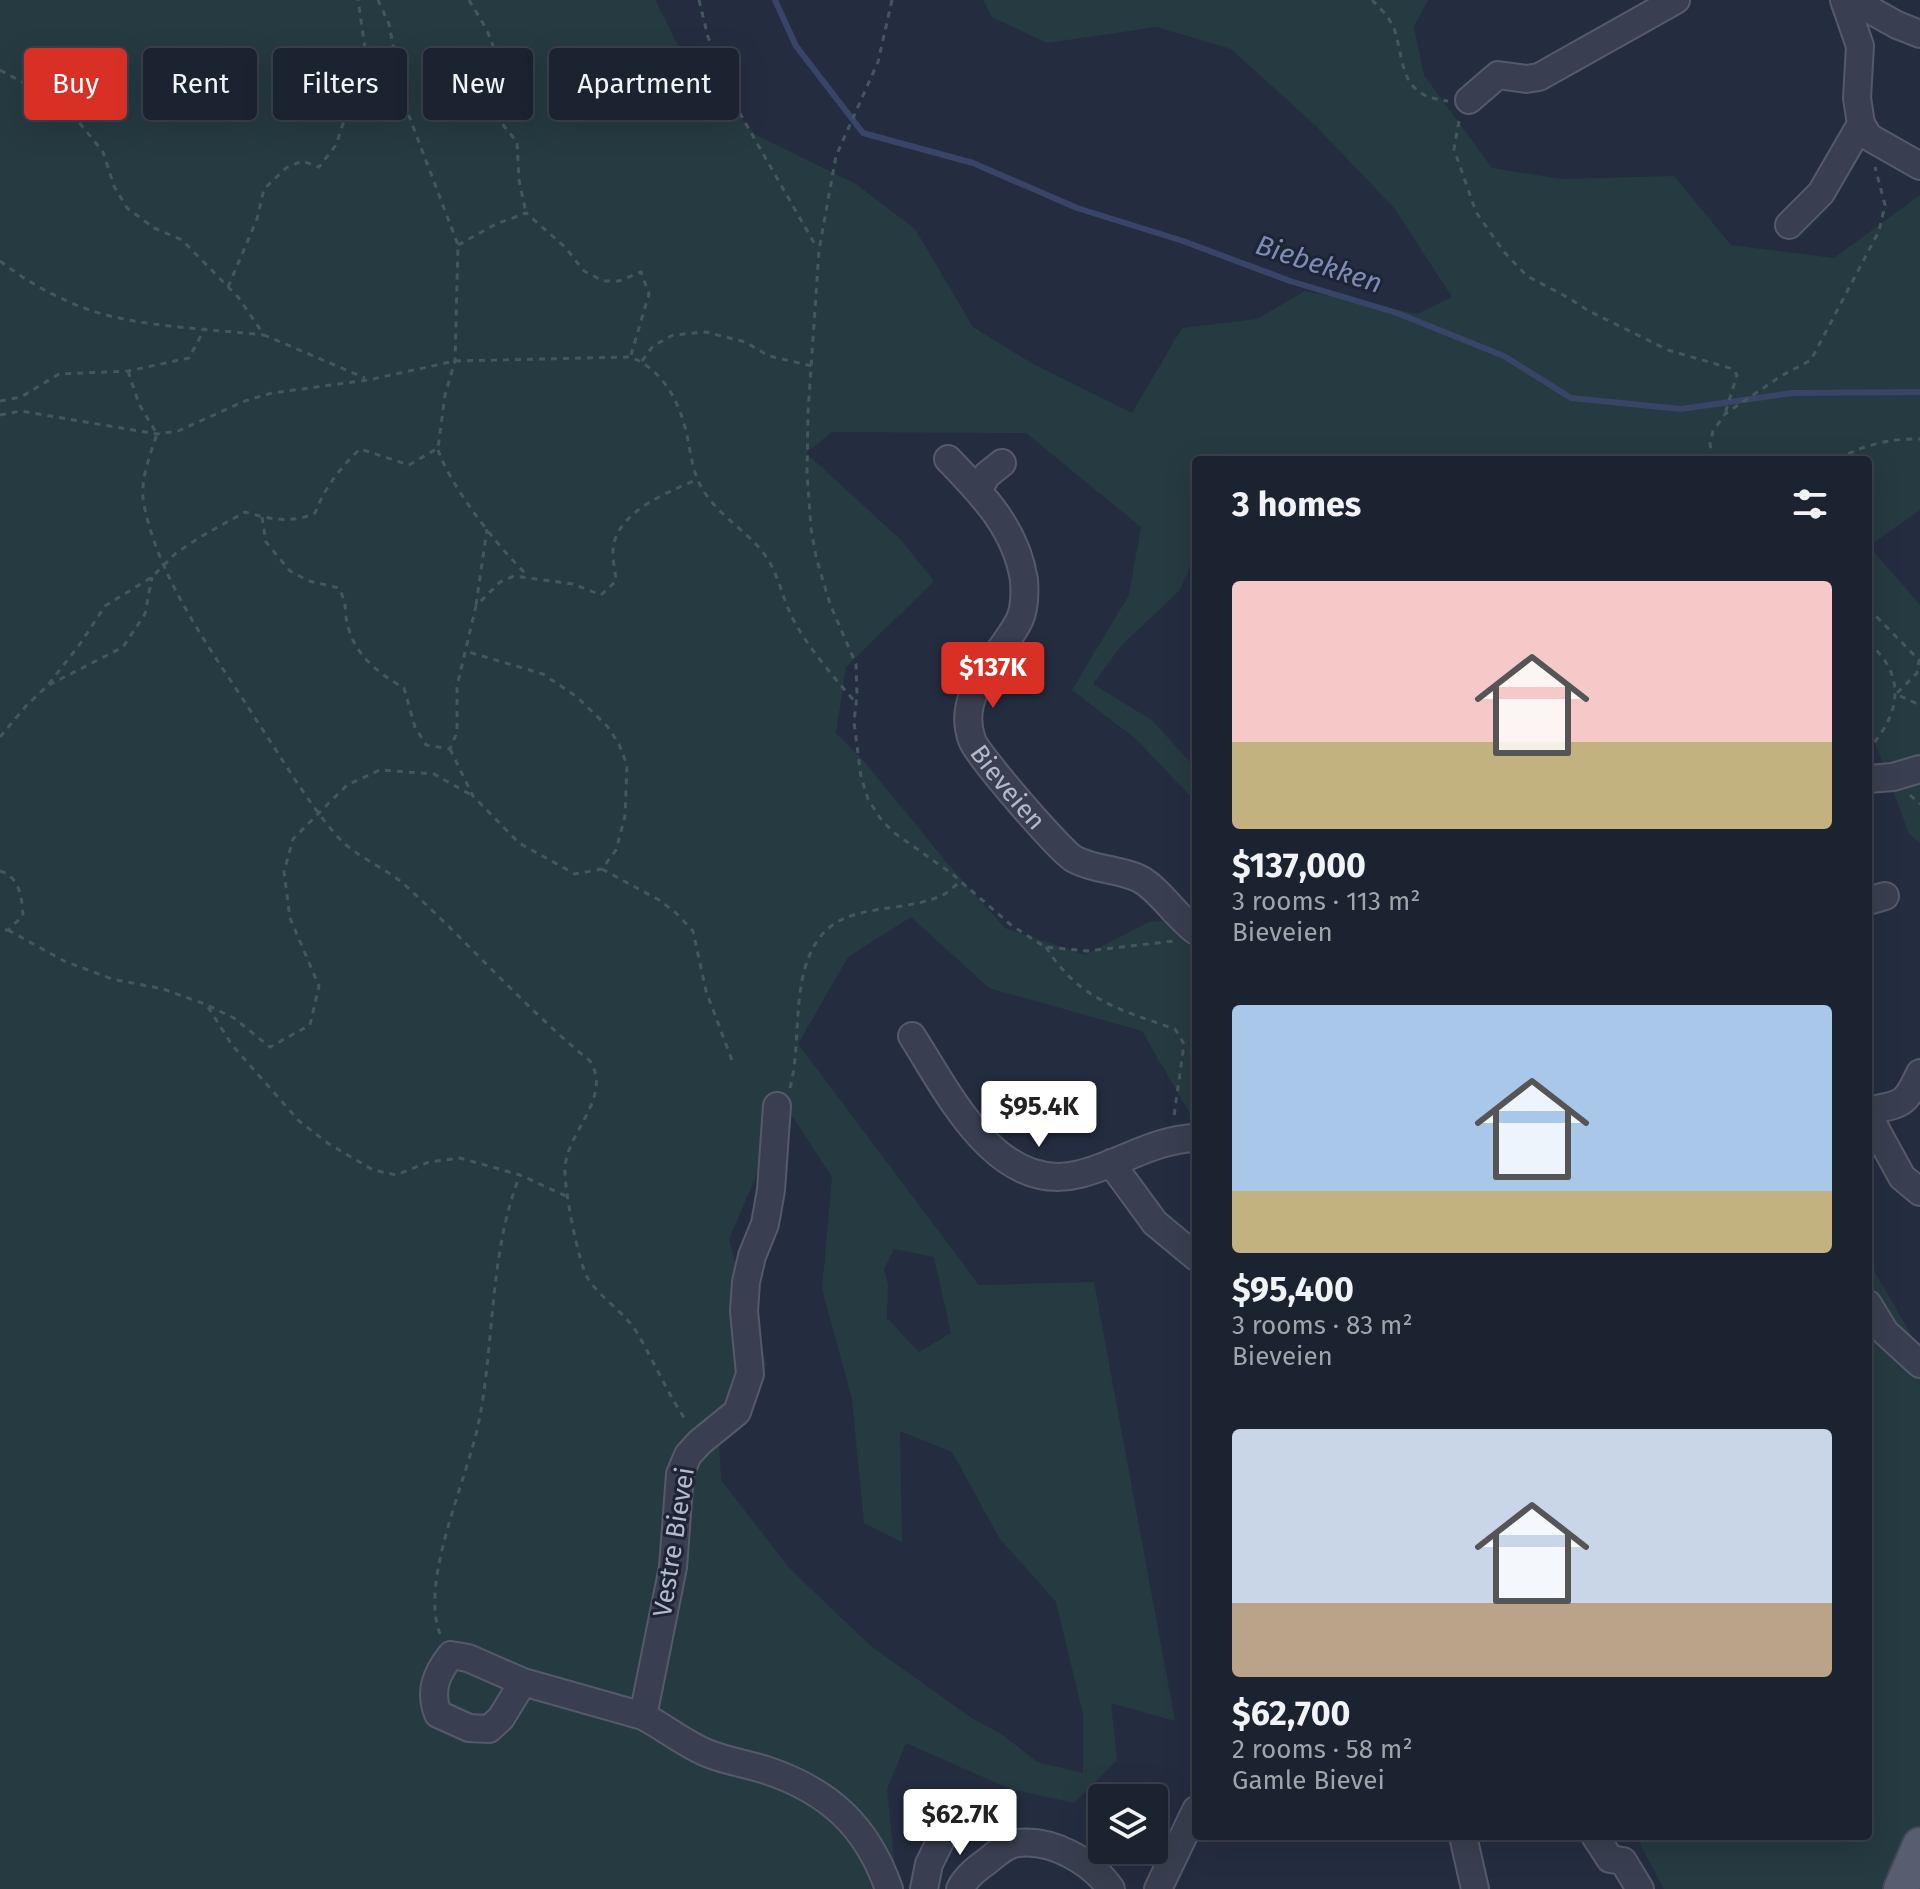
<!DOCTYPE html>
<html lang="en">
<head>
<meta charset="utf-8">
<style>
  :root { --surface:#1b2230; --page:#242a38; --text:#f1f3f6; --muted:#a0a4ab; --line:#393f4c; --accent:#d93025 }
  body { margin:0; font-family:"Fira Sans",sans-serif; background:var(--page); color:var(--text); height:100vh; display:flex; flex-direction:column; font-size:30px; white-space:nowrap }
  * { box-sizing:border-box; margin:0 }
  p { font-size:26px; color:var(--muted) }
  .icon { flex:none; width:44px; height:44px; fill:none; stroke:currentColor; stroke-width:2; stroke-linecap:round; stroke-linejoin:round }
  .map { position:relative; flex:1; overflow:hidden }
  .panel { position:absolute; left:1192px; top:456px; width:680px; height:1384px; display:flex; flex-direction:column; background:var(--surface); border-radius:8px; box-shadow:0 8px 32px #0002,0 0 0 2px var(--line) }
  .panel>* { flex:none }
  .guide { position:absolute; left:24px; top:48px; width:760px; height:72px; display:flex; gap:16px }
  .controls { position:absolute; left:1088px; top:1784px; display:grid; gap:16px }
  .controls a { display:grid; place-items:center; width:80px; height:80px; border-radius:8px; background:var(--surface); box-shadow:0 8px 32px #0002,0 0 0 2px var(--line); font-size:40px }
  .price { position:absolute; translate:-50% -68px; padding:0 18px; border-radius:8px; background:#fff; color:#222; font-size:26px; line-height:52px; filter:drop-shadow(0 2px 4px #0008) }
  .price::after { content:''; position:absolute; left:50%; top:48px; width:24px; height:18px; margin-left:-12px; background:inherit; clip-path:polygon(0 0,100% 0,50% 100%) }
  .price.active { background:var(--accent); color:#fff }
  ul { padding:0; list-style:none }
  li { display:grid; align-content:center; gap:16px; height:424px; padding:0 40px }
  li span { display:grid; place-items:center; height:248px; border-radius:8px; color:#555 }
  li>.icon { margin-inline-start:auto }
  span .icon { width:144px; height:144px; fill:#fffc; stroke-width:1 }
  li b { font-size:34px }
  h2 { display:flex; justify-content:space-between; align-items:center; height:96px; padding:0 40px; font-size:34px }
  .chip { padding:0 28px; border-radius:8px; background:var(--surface); box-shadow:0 8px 32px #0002,0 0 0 2px var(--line); font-size:28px; line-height:72px }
  .chip.active { background:var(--accent); color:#fff }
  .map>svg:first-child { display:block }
  .green { fill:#263a41; fill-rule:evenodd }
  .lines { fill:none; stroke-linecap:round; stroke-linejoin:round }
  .stream { stroke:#384567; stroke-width:6 }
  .minor-casing { stroke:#545a6a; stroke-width:30 }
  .major-casing { stroke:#424859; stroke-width:38 }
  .path { stroke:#45575e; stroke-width:3; stroke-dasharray:6 6; stroke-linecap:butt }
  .minor { stroke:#393f50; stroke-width:26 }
  .major { stroke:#575e70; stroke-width:34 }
  .labels { text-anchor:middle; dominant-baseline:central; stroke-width:6; stroke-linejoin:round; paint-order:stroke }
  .street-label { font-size:26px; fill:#b5baca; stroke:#1d2435 }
  .water-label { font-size:28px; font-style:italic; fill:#7c8cb2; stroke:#1d2435 }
</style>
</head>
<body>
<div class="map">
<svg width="1920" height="1889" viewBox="0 0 1920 1889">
  <rect width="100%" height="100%" fill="#242d40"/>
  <g class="green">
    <path d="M0,0H655L682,53L756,135L856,184L915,229L973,327L1033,364L1132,413L1182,328L1257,319L1305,291L1417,314L1452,297L1395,209L1316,126L1231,49L1157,27L1047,43L992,17L983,0H1428L1414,27L1424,75L1492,168L1561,179L1674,176L1731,245L1834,258L1920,195V510L1869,546L1920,605V843L1909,834L1868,724V460H1196V560L1194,558L1180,590L1121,646L1093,684L1153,721L1196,769V802L1136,739L1072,690L1129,595L1141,527L1026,433L832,432L806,453L901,540L934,581L846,667L836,733L863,760L948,864L1005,928L1085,955L1149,922L1196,919V1124L1142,1031L989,988L911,917L848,957L798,1044L979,1285L1094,1282L1175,1721L1111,1703L1117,1760L1074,1803L1010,1789L906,1743L887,1789L897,1889H0ZM791,1114L832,1177L822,1289L852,1399L864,1523L902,1542L900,1431L952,1452L1000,1539L1056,1602L1083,1714V1773L1037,1762L1003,1735L970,1717L872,1647L790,1569L721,1480L719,1441L767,1364L745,1300L729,1239L769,1146ZM894,1249L934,1257L951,1333L919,1352L887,1318L888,1284L884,1269Z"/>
    <path d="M1868,1260L1920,1350V1879L1916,1889H1664L1636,1836H1868Z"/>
  </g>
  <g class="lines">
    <path class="stream" d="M775,0L796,46L863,133L973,163L1077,208L1183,241L1290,281L1397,313L1504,356L1571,398L1681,409L1792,393L1920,392"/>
    <defs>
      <g id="minor">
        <path d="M1852,0L1897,25L1920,34"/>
        <path d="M1469,100L1498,75L1526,79L1539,77L1676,0"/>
        <path d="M1861,124L1869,137L1920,166"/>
        <path d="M1789,225L1821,193L1861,124L1857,98L1860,46L1844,0"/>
        <path id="s1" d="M948,459C983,495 1016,529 1024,580C1025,594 1025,609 1019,621C999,659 955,693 972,740C977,755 1060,851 1074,859C1094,870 1118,869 1138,878C1158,887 1176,917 1196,931"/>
        <path d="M978,490L987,475L1002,463"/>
        <path d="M1868,779L1893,777L1920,769"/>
        <path d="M1868,901L1885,896"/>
        <path d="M912,1036C948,1092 997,1196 1080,1174C1120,1164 1154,1139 1196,1138"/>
        <path d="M777,1106L771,1190L765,1224L752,1256L746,1282L744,1311L750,1374L737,1412L700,1442L688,1455L680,1474L673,1567L643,1716C664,1727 685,1744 707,1753C726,1761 747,1764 766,1770C829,1791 867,1826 889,1889"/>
        <path d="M1868,1111C1903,1103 1904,1107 1920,1073"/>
        <path d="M1868,1115L1902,1177L1920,1192"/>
        <path d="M1111,1163L1155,1223L1196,1257"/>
        <path d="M1868,1304L1885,1332L1920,1364"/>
        <path d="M523,1682L501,1718L489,1729L469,1728L438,1714C429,1691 436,1674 451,1655L468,1658L523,1682L643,1716"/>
        <path d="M1463,1836L1475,1889"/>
        <path d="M1595,1836L1610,1859L1623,1861L1640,1889"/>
        <path d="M924,1889L929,1864L955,1811"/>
        <path d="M960,1889C965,1878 976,1869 986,1862C995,1855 1006,1844 1018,1843C1053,1839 1092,1862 1111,1889"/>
        <path d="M1158,1889L1196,1810"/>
      </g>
      <path id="major" d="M1901,1889L1920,1845"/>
    </defs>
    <use href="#minor" class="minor-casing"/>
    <use href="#major" class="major-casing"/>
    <g class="path">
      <path d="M469,0C481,21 500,45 494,71C489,91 479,87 483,112L503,125L517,142L519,180L526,213"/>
      <path d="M699,0L708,37L734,103L817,248"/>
      <path d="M892,0L878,62L836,156L819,250L808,412L807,473L811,528L816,557L830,604L856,664L857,695L854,722L861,777L868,799L880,818L893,832L951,873L1011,925L1045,947L1087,951L1174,941"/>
      <path d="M1372,0C1381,9 1391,19 1395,31C1405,66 1400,96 1448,101"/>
      <path d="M0,70L48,96L78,121L103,152L114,186L127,208L154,228L182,240L238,297L264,335L365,378"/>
      <path d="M1459,121L1454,149L1476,212L1504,252L1527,276L1567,297L1589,311L1668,350L1733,369L1737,375L1725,414"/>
      <path d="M458,245L496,224L526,213L565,247L584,271L603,281H619L641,272L649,294L631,355"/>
      <path d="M0,261C26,281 56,298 87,309C135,327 212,329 264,335"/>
      <path d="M228,287L257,219L264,189L286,168L302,161L319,167L336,145L366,55L358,0"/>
      <path d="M642,361L653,346L673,335L706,332L745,342L769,356L812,366"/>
      <path d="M128,371L139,404L157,434C150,455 139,482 144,505C160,583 213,652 255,718C282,758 306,801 338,837C357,858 385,867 406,886C469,943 524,1007 590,1061C613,1098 566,1132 565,1169C564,1189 578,1260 587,1277C599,1297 623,1311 636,1331C654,1361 667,1393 687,1422"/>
      <path d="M0,401L21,397L59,374L128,371L189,358L205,328"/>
      <path d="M0,415L21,411L157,434L178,431L245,401L272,393L368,380L455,361L630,357C660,368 677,397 685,427C692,453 690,472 707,496C725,521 755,536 770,563C779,579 783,598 791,615C804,643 836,680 857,704"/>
      <path d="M438,450C452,489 498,547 528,576"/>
      <path d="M1713,460L1710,444L1713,431L1725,414L1781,376L1811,360L1879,231L1885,205L1875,167"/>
      <path d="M1838,460C1860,445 1893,438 1920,439"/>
      <path d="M262,517L266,542L290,571L309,581L339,588C349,608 343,613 349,630C357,657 381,675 404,688L415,727L426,745L450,749L457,732V686L476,606L500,582L514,576L573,584L601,595L616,581C615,569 611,554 614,543C622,510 668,492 696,480"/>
      <path d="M476,605L487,529"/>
      <path d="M1868,608L1919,660L1917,673L1896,694L1920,705"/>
      <path d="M1868,642C1907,676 1901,713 1868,750"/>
      <path d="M49,685L123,647L145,614L152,577"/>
      <path d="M0,737L26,706L48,685L80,644L105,606L152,577L176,553L202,536L245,512C268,519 293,524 315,513C325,487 340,468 360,449L409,465L438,448L445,395L455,361L458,245L403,100L389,24L378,0"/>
      <path d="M450,749L473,796L519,843L575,874L602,869L616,850L625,816L627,765L619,744L607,726L577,697L543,674L465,651"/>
      <path d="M1910,795L1920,804"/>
      <path d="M602,869L659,900L675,912L693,931L706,991L733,1063"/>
      <path d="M0,871C20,877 22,898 23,916L8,930H0"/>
      <path d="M8,930L64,961L112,979L163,989L205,1004L234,1018L270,1047L310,1025L319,986L290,918L284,872L293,839L347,785L380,770L434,774L473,796"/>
      <path d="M1046,947C1078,999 1120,1010 1175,1029L1184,1044L1174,1116"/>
      <path d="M208,1007L232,1045L299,1121L329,1144L373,1170L396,1175L429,1162L460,1158L520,1175L568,1197"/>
      <path d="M790,1088C800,1049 794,1007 805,968C826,895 888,918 941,896C948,893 955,886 960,881"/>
      <path d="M440,1634C419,1580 468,1478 479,1421C495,1339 489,1253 520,1175"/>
      <path d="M1868,1719L1876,1720"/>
    </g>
    <use href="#minor" class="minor"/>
    <use href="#major" class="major"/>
  </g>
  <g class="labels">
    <g class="street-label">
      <text stroke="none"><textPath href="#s1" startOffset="380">Bieveien</textPath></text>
      <text transform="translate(674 1542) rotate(-81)">Vestre Bievei</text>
    </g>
    <g class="water-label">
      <text transform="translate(1319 264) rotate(18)">Biebekken</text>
    </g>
  </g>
</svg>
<div class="controls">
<a><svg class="icon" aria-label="layers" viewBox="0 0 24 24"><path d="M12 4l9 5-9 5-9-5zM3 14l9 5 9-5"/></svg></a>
</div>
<b class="price active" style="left:993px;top:710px">$137K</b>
<b class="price" style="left:1039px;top:1149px">$95.4K</b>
<b class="price" style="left:960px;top:1857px">$62.7K</b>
<div class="guide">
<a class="chip active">Buy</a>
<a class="chip">Rent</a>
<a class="chip">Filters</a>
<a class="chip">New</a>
<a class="chip">Apartment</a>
</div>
<section class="panel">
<h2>3 homes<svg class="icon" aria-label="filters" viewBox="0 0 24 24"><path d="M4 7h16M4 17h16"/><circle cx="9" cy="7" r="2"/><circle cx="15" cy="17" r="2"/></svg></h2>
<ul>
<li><span style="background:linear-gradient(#f6c9c9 65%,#c2b280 0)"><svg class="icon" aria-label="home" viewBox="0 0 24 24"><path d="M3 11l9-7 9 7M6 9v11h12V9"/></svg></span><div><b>$137,000</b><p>3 rooms · 113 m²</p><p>Bieveien</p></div></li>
<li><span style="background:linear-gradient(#a9c7e8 75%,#c2b280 0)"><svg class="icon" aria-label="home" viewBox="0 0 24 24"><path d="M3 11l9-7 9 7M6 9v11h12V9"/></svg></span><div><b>$95,400</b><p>3 rooms · 83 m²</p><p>Bieveien</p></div></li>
<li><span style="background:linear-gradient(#c9d6e8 70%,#b9a48a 0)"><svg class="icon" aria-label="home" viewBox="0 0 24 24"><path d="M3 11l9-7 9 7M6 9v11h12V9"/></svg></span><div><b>$62,700</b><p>2 rooms · 58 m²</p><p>Gamle Bievei</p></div></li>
</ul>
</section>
</div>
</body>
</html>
